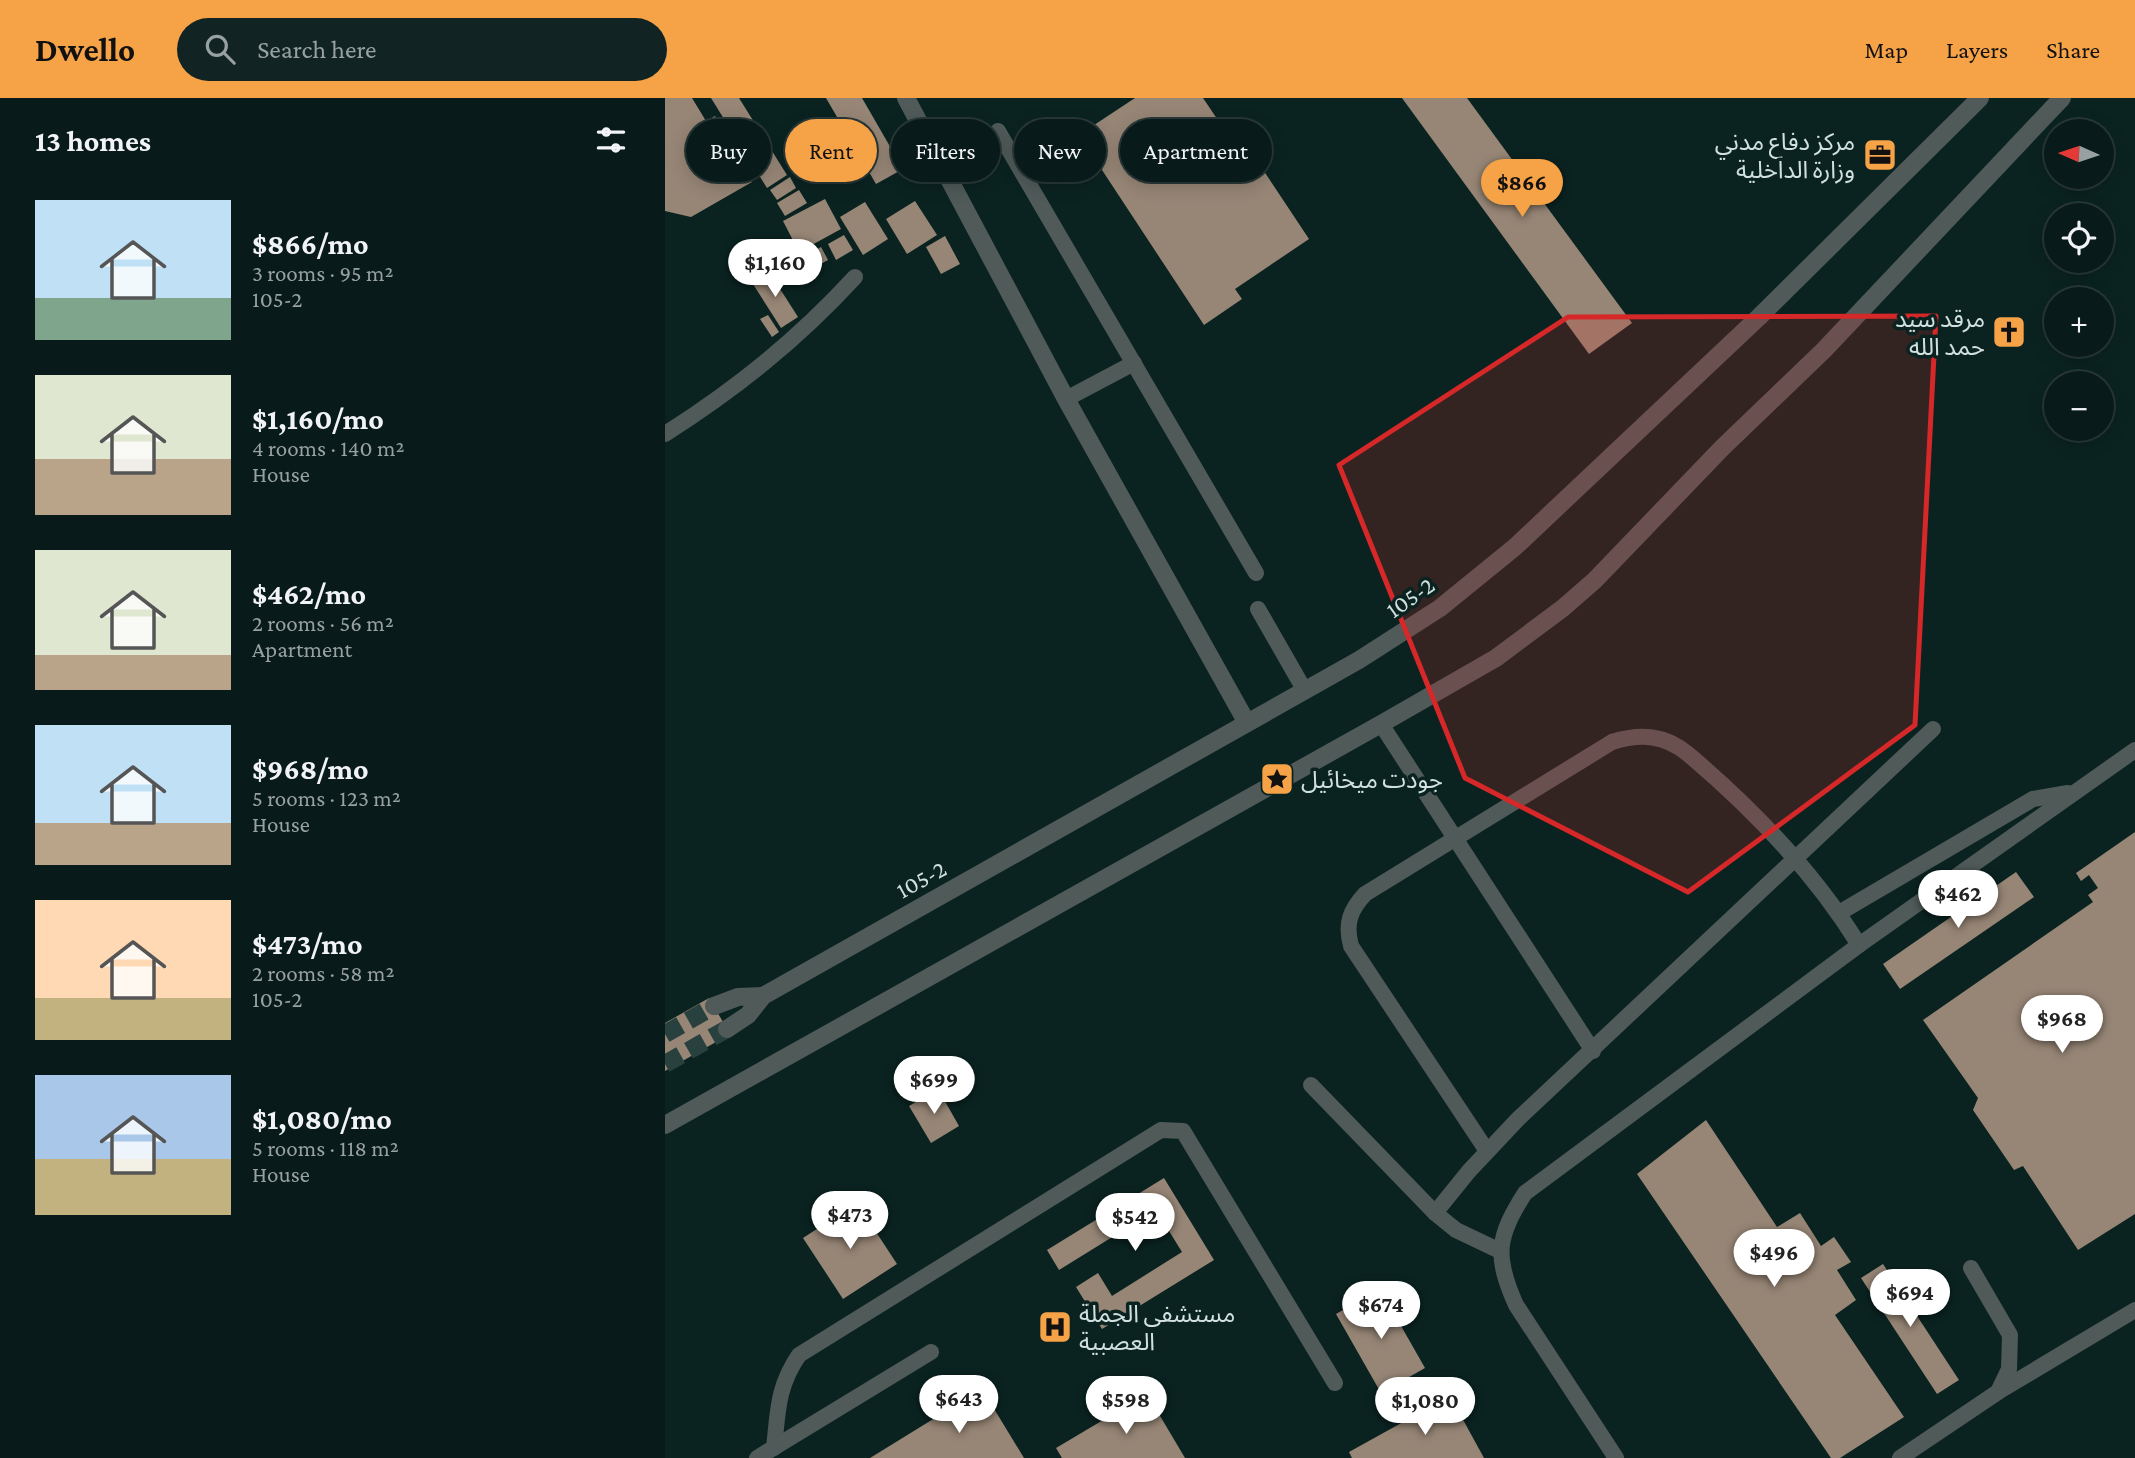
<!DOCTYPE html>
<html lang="en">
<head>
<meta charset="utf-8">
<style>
  :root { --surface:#081a19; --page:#112322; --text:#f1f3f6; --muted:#98a1a2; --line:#293838; --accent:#f6a247 }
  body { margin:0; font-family:"Crimson Pro","Noto Sans Arabic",serif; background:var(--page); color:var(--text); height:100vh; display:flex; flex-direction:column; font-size:26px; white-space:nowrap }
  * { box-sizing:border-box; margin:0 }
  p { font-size:23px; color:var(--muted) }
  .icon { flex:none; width:38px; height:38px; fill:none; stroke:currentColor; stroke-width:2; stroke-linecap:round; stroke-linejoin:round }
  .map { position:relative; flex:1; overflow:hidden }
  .sheet { display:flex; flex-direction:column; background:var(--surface); width:665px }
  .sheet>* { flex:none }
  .hud { position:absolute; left:21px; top:21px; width:665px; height:63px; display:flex; gap:14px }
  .needle { width:46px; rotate:273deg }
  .controls { position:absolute; left:1379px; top:21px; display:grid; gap:14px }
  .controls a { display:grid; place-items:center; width:70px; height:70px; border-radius:50%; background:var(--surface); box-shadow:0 4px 18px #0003,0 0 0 2px var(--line); font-size:35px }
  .price { position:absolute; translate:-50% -60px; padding:0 16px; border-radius:24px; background:#fff; color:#222; font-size:23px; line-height:46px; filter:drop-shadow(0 2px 4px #0008) }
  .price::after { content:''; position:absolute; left:50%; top:42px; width:21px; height:16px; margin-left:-10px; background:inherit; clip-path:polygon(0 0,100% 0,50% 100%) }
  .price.selected { background:var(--accent); color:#111 }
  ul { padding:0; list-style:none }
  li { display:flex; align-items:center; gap:21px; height:175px; padding:0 35px }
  li span { display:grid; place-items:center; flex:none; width:196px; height:140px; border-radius:0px; color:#555 }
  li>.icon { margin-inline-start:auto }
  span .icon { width:84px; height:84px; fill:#fffc; stroke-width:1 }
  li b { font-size:30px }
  h2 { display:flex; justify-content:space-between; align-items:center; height:84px; padding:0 35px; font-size:30px }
  .pill { padding:0 24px; border-radius:32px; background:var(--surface); box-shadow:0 4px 18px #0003,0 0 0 2px var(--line); font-size:24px; line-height:63px }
  .pill.selected { background:var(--accent); color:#111 }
  header { display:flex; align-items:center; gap:42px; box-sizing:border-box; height:98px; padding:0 35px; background:var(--accent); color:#111 }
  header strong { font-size:33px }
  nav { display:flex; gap:38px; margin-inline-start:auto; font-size:24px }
  .search { width:490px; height:63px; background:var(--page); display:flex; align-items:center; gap:18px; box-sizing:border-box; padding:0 24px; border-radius:38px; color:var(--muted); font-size:26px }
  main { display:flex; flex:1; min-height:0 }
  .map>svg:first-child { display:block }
  .building { fill:#978676 }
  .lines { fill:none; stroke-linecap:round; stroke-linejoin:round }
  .minor-tunnel { stroke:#28403e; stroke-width:18; stroke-dasharray:18 9; stroke-linecap:butt }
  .service { stroke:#4f5a59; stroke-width:16 }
  .minor { stroke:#4f5a59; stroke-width:18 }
  .marked { fill:#d62828; fill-opacity:0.2; stroke:#d62828; stroke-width:5; stroke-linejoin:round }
  .labels { text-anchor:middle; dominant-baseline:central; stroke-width:7; stroke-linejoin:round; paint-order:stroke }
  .poi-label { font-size:24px; fill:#d2e1df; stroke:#0a2321; text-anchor:end }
  .street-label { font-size:24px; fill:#d2e1df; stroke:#0a2321 }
</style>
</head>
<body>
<header>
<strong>Dwello</strong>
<div class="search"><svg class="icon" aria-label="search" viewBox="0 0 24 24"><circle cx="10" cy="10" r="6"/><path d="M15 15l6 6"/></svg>Search here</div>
<nav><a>Map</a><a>Layers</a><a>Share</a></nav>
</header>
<main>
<section class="sheet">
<h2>13 homes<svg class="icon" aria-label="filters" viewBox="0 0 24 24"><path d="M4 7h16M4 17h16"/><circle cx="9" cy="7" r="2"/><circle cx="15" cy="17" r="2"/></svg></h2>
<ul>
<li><span style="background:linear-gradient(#bfe0f5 70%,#7fa58c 0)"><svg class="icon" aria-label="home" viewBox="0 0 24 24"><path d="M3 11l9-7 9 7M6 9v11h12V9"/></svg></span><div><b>$866/mo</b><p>3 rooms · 95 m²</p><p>105-2</p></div></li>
<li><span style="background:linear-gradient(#dfe7d0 60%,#b9a48a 0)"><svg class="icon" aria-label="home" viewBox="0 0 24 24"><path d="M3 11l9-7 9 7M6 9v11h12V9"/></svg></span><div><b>$1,160/mo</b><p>4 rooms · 140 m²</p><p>House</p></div></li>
<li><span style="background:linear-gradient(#dfe7d0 75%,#b9a48a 0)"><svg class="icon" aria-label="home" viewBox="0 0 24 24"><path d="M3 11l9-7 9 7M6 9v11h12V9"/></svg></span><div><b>$462/mo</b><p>2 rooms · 56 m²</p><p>Apartment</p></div></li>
<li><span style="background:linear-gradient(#bfe0f5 70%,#b9a48a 0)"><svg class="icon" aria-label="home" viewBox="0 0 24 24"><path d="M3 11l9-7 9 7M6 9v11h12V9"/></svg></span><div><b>$968/mo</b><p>5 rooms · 123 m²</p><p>House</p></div></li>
<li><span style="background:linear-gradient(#ffd9b3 70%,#c2b280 0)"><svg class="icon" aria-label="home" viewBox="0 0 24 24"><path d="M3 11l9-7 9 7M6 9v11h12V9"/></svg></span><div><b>$473/mo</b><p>2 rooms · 58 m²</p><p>105-2</p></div></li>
<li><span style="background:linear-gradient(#a9c7e8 60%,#c2b280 0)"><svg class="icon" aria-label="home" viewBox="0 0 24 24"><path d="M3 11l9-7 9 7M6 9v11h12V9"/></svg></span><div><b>$1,080/mo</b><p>5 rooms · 118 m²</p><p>House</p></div></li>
</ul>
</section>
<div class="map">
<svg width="1470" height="1360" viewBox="0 0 1470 1360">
  <rect width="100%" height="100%" fill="#0a2321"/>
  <g class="building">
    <path d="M0,0H27L41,23L50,18L87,84L26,119L0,113Z"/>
    <path d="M46,0H74L122,77L102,90Z"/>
    <path d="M161,0H197L238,71L211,86Z"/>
    <path d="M470,0H538L561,34L569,28L644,141L570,191L577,201L539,227L414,37Z"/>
    <path d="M737,0H802L967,225L924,256Z"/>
    <path d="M125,79L131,90L112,102L105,92Z"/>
    <path d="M134,92L142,105L120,118L112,105Z"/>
    <path d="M160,101L176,131L134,154L118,123Z"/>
    <path d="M250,103L272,137L242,156L221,121Z"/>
    <path d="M200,104L223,141L198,157L175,119Z"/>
    <path d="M179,137L188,152L171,162L163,146Z"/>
    <path d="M280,138L295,166L276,176L261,149Z"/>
    <path d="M156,149L163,162L116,188L109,176Z"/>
    <path d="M103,172L133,219L116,230L86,183Z"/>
    <path d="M103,217L114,234L107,239L95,221Z"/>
    <path d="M1470,734V1116L1413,1152L1358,1068L1349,1072L1308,1012L1313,1000L1258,922L1428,804L1423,797L1433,790L1424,777L1416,783L1411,775Z"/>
    <path d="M1351,774L1369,799L1235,891L1218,866Z"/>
    <path d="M44,900L65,936L0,973V925Z"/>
    <path d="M273,991L294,1028L266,1045L244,1008Z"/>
    <path d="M1041,1022L1112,1129L1135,1115L1156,1148L1169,1139L1186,1164L1172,1172L1191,1202L1170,1217L1239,1319L1175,1360H1166L972,1076Z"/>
    <path d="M499,1080L549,1162L437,1231L411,1189L433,1175L447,1198L517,1154L491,1112L394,1172L382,1152Z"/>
    <path d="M192,1105L232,1166L178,1201L138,1140Z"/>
    <path d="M1218,1166L1294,1282L1272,1296L1196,1180Z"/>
    <path d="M715,1191L760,1270L716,1295L671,1216Z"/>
    <path d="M317,1291L359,1360H205Z"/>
    <path d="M482,1296L520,1360H397L391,1350Z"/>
    <path d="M785,1298L819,1360H687L684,1354Z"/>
  </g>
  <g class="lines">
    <g class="minor-tunnel">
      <path d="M0,936L49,908"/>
      <path d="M0,966L62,931"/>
    </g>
    <g class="service">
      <path d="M333,33L591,475"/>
      <path d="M401,301L469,265"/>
      <path d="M0,336C72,290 132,242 190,179"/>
      <path d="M593,511L640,593"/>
      <path d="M716,626L928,953"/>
      <path d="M1174,815L1368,701L1403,695"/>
      <path d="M646,987L770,1115L791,1132L835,1153"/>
      <path d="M822,1053L686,848C680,826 685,812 700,796L947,644C976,635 1000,637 1023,656C1088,711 1149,774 1194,847"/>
      <path d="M770,1115L804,1073L853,1021L1268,631"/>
      <path d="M1333,1294L1470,1212"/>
      <path d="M109,1350C113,1314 112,1289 134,1257L496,1032L518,1033L670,1285"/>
      <path d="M92,1360L266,1254"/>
      <path d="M951,1360L851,1207C829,1158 832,1139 860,1095L1194,847L1470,652"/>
      <path d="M1235,1360L1333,1294L1344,1271L1345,1237L1306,1170"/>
    </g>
    <g class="minor">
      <path d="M241,0L401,301L582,625"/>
      <path d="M49,908L73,899L98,898"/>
      <path d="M62,931L83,917L98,898L694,562L775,510L850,449L1094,219L1315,0"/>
      <path d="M0,1027L716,626L831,560L898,510L930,482L1057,350L1159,252L1397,0"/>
    </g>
  </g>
  <path class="marked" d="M1271,218L1250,627L1023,794L800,680L674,367L903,219Z"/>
  <defs>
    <symbol id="office-square" viewBox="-11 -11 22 22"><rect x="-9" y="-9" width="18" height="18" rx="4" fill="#f6a247" stroke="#0a2321"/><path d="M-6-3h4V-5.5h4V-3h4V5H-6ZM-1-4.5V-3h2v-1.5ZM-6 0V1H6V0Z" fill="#111"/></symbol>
    <symbol id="church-square" viewBox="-11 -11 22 22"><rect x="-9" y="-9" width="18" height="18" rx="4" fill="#f6a247" stroke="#0a2321"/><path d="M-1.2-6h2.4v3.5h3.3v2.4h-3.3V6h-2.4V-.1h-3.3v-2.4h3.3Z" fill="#111"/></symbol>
    <symbol id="sight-square" viewBox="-11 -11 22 22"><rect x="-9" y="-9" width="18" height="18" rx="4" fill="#f6a247" stroke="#0a2321"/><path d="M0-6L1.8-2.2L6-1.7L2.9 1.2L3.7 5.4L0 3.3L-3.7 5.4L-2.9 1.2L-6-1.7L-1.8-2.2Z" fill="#111"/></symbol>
    <symbol id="hospital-square" viewBox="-11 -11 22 22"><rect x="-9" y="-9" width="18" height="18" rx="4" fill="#f6a247" stroke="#0a2321"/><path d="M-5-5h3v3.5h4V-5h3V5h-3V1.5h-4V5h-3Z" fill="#111"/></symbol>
  </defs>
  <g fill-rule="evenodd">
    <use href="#office-square" x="1196" y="38" width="38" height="38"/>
    <use href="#church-square" x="1325" y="215" width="38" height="38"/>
    <use href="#sight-square" x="593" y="662" width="38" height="38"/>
    <use href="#hospital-square" x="371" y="1210" width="38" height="38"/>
  </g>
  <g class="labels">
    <g class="poi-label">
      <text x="1190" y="43">مركز دفاع مدني<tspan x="1190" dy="28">وزارة الداخلية</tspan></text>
      <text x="1320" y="220">مرقد سيد<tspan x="1320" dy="28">حمد الله</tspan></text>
      <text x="636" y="681" text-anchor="start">جودت ميخائيل</text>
      <text x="414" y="1215" text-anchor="start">مستشفى الجملة<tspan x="414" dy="28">العصبية</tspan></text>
    </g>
    <g class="street-label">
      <text transform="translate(745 499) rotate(-35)">105-2</text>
      <text transform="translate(256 781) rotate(-29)">105-2</text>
    </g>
  </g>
</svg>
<div class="controls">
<a><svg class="needle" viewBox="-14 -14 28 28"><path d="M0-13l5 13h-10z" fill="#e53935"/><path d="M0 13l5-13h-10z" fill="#98a1a2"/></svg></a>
<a><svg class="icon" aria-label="locate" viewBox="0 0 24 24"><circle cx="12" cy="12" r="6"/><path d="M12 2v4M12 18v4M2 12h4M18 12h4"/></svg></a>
<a>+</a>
<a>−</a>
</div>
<b class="price selected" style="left:857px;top:121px">$866</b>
<b class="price" style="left:110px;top:201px">$1,160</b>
<b class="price" style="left:1293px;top:832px">$462</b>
<b class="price" style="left:1397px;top:957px">$968</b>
<b class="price" style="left:269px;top:1018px">$699</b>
<b class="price" style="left:185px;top:1153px">$473</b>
<b class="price" style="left:470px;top:1155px">$542</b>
<b class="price" style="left:1109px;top:1191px">$496</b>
<b class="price" style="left:1245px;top:1231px">$694</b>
<b class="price" style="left:716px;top:1243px">$674</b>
<b class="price" style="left:294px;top:1337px">$643</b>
<b class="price" style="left:461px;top:1338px">$598</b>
<b class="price" style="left:760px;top:1339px">$1,080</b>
<div class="hud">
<a class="pill">Buy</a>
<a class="pill selected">Rent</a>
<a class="pill">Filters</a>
<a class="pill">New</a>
<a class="pill">Apartment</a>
</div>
</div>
</main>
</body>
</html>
